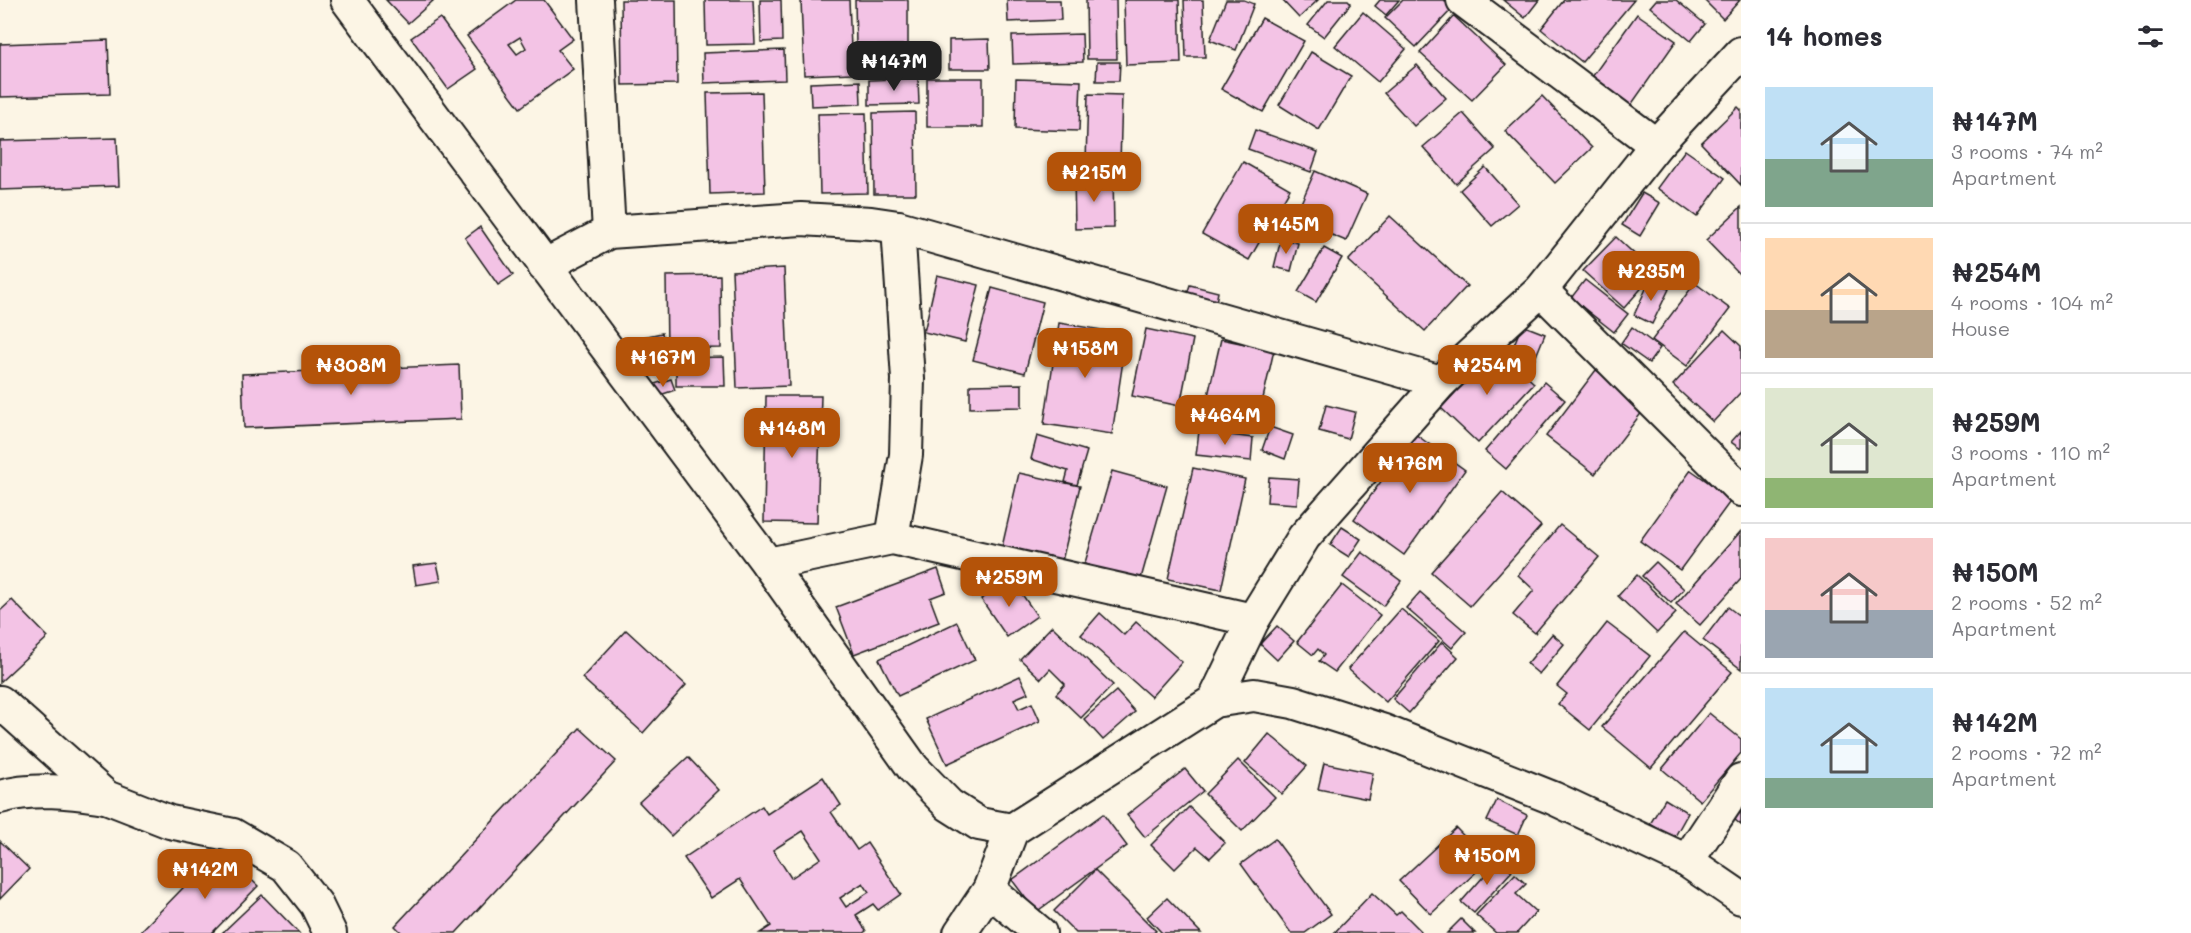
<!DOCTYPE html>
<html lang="en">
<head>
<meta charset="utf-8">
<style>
  :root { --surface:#fff; --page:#f7f7f7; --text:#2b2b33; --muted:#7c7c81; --line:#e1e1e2; --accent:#b45309 }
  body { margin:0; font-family:Mali,sans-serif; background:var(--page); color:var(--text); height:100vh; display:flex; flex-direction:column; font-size:22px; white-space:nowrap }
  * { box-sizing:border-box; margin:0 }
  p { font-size:20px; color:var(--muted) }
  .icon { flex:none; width:33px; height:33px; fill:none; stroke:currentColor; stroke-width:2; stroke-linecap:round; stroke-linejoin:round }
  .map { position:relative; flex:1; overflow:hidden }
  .side { display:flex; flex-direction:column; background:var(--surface); width:450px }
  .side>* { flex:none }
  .price { position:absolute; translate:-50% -51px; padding:0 14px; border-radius:12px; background:var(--accent); color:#fff; font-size:20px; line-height:39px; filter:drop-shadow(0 2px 3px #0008) }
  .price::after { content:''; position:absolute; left:50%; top:36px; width:18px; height:14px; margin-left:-9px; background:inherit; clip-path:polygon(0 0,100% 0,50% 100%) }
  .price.active { background:#222; color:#fff }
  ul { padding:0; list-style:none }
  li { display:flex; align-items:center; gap:18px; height:150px; padding:0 24px }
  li+li { border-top:2px solid var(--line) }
  li span { display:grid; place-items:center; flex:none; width:168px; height:120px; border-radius:0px; color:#555 }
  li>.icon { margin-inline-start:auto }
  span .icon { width:72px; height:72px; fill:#fffc; stroke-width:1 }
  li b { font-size:26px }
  h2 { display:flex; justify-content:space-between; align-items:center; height:72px; padding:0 24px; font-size:26px }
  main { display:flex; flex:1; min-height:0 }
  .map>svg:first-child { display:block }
  .building { fill:#f3c3e5; stroke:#1c1c1c; stroke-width:1.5; fill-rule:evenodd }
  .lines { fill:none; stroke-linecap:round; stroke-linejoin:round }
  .minor-casing { stroke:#1c1c1c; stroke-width:36 }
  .minor { stroke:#fcf5e5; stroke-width:32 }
</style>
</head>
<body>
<main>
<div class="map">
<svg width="1741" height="933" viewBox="0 0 1741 933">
  <rect width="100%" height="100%" fill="#fcf5e5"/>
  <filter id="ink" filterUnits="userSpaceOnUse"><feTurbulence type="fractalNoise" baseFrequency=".0167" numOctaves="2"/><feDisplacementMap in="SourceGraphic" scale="12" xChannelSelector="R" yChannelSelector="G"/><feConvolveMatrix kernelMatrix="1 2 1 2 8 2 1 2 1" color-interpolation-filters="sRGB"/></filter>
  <g filter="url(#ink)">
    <g class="building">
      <path d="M386,0H434L408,23Z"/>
      <path d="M516,0H544L573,39L558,50L573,69L520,108L467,36ZM520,37L526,48L517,54L509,44Z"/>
      <path d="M621,0H676L677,84L622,85Z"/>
      <path d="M705,0H753L755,44L706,45Z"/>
      <path d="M760,0H781L782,41L761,42Z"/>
      <path d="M801,0H849L852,73L804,75Z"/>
      <path d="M855,0H908V45L856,46Z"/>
      <path d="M1007,0H1060L1061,20L1008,22Z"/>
      <path d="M1086,0H1116L1117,59H1087Z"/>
      <path d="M1124,0H1179L1181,63L1126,65Z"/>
      <path d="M1184,0H1203L1205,57H1186Z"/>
      <path d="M1226,0H1244L1254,4L1236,50L1210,40Z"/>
      <path d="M1282,0H1318L1299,18Z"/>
      <path d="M1328,0H1348L1351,3L1324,37L1308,25Z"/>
      <path d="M1380,0H1399L1386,15L1375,6Z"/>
      <path d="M1403,0H1444L1453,8L1416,47L1385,18Z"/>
      <path d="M1503,0H1539L1525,18Z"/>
      <path d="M1564,0H1634L1582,62L1541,29Z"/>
      <path d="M1656,0H1676L1705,24L1691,41L1650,7Z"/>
      <path d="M1704,0H1740L1723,19Z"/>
      <path d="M1363,12L1406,49L1378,82L1335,46Z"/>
      <path d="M1637,14L1676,41L1631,105L1592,77Z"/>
      <path d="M1454,16L1506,65L1472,100L1420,53Z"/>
      <path d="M440,18L477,69L448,89L411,38Z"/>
      <path d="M1262,18L1304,41L1263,112L1221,89Z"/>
      <path d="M1082,34L1083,62L1013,64L1012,36Z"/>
      <path d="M989,39L990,69H949V40Z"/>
      <path d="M108,40L110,94L0,97V44Z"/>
      <path d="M915,48L916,71L862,72V50Z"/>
      <path d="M784,50L785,80L704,83L703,53Z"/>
      <path d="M1311,52L1351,76L1319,130L1279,105Z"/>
      <path d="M1097,62H1120L1119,81H1096Z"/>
      <path d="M1417,65L1446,98L1414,126L1384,93Z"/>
      <path d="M918,78L919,104L869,105V80Z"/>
      <rect x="927" y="78" width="56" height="49"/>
      <path d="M1016,79L1081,81L1079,131L1015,129Z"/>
      <path d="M860,81L861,104L811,106L810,83Z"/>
      <path d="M762,92L765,192L710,194L707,93Z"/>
      <path d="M1088,94L1122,95L1120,163L1086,162Z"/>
      <path d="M1542,96L1592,148L1555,183L1505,131Z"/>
      <path d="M1738,107L1741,110V185L1701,143Z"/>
      <path d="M915,112L916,194H874L873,113Z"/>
      <path d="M866,113L868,193L820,194L818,114Z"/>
      <path d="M1463,113L1495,149L1456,184L1423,147Z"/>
      <path d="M1255,130L1318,152L1311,172L1248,149Z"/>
      <path d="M117,138L119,186L0,190V141Z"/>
      <path d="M1685,150L1725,178L1697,217L1657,188Z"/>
      <path d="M1243,162L1290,189L1249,260L1202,234Z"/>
      <path d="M1485,167L1518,204L1492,226L1460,190Z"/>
      <path d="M1315,171L1367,194L1346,241L1294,219Z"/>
      <path d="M1113,176L1114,228L1075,229L1074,177Z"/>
      <path d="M1642,193L1660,203L1640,236L1622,225Z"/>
      <path d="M1741,207V276L1706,240Z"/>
      <path d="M1390,216L1467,286L1425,331L1348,261Z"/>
      <path d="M480,227L513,275L498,285L465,238Z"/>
      <path d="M1616,237L1655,273L1624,308L1583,271Z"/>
      <path d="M1281,239L1298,243L1291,271L1274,267Z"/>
      <path d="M1324,248L1342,258L1316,302L1298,292Z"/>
      <path d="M784,268L789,386L737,388L732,271Z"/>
      <path d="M720,275L721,348L667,349L666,276Z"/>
      <path d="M937,275L979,285L965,342L924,332Z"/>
      <path d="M1585,280L1628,314L1614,332L1571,298Z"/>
      <path d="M1650,280L1669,289L1652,324L1634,315Z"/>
      <path d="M1695,283L1730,309L1687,366L1652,340Z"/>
      <path d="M1190,285L1218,292L1216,302L1187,294Z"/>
      <path d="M992,288L1043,302L1025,373L973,360Z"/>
      <path d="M1059,323L1127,334L1112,434L1044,424Z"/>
      <path d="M1522,325L1545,334L1534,361L1511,352Z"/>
      <path d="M1632,327L1660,348L1649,363L1621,343Z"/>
      <path d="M1146,329L1193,339L1180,406L1132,396Z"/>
      <path d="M1724,330L1741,346V392L1713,422L1673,385Z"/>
      <path d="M662,333L666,348L642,353L638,338Z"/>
      <path d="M1221,339L1274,350L1257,425L1204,413Z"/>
      <path d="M1496,349L1534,383L1478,443L1441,408Z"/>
      <path d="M724,357L725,386H676V358Z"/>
      <path d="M459,365L461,419L244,428L242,374Z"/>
      <path d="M1596,370L1646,407L1595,474L1546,436Z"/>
      <path d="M671,379L675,390L654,397L651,385Z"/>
      <path d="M1544,382L1565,400L1506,469L1485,451Z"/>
      <path d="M1022,384V407L970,408V385Z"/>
      <path d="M766,396H821L817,523L764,522Z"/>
      <path d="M1326,405L1355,412L1348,439L1319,431Z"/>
      <path d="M1270,427L1293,435L1285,459L1262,450Z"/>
      <path d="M1199,431L1253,438L1251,461L1196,455Z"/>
      <path d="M1741,431V449L1731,442Z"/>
      <path d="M1415,434L1465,470L1404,555L1354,519Z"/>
      <path d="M1037,436L1087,451L1077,485L1065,482L1068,471L1031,459Z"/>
      <path d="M1193,468L1245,479L1221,590L1168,579Z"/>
      <path d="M1691,470L1732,499L1680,570L1640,541Z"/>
      <path d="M1112,471L1167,486L1140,582L1084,566Z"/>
      <path d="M1019,473L1080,486L1062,561L1002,547Z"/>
      <path d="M1269,477L1299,479L1297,504L1267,502Z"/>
      <path d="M1502,492L1541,526L1470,606L1431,572Z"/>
      <path d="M1560,525L1599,557L1535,633L1513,615L1534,590L1518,575Z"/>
      <path d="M1342,527L1361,539L1349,557L1330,545Z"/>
      <path d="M1741,531V579L1700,625L1676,604Z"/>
      <path d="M1362,552L1401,581L1383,606L1343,577Z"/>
      <path d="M1656,562L1684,589L1671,603L1642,576Z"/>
      <path d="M437,563L441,581L416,585L413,566Z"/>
      <path d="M938,569L946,592L930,598L939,622L854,654L836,607Z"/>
      <path d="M1637,575L1676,613L1657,633L1618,596Z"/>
      <path d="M1011,578L1037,616L1007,637L981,599Z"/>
      <path d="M1342,585L1380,615L1335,672L1319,661L1324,655L1318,649L1313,655L1297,642Z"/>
      <path d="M1420,592L1466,632L1452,648L1406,608Z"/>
      <path d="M12,600L48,637L0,682V611Z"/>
      <path d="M1728,607L1741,617V669L1703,640Z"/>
      <path d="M1401,609L1439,641L1386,702L1348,669Z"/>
      <path d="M1100,613L1124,635L1136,622L1182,662L1151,697L1081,635Z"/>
      <path d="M957,622L975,660L898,696L879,659Z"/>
      <path d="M1607,623L1650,656L1590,730L1558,704L1567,694L1557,686Z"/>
      <path d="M1052,626L1113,685L1081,718L1056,694L1065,684L1050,669L1041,679L1020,659Z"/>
      <path d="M1277,626L1294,641L1277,660L1260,644Z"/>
      <path d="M626,630L686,685L643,733L582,678Z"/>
      <path d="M1684,632L1732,672L1651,768L1602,727Z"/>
      <path d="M1552,634L1564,644L1539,674L1527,664Z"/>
      <path d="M1442,642L1458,657L1409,713L1393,699Z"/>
      <path d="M1020,676L1028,693L1014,699L1019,709L1032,703L1040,721L947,764L926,719Z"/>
      <path d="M1116,691L1135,712L1103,740L1084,719Z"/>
      <path d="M1709,713L1741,739V753L1700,801L1662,769Z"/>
      <path d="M580,728L616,761L456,933H402L395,926Z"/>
      <path d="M1269,734L1307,766L1282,794L1245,763Z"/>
      <path d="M688,757L719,790L671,836L639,802Z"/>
      <path d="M1238,760L1275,797L1242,831L1205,794Z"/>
      <path d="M1324,763L1373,773L1368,799L1318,789Z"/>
      <path d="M1185,769L1203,791L1145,837L1127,815Z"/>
      <path d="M823,777L841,805L831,812L857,850L867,843L901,894L878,910L873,904L856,915L866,931L863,933H760L771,926L740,879L711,898L684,858L762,806L767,814ZM803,831L821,858L791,878L773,850ZM863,883L869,892L846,907L840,898Z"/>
      <path d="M1741,795V825L1727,813Z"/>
      <path d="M1665,799L1688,813L1674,838L1650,824Z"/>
      <path d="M1497,800L1527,815L1518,835L1487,821Z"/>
      <path d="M1189,807L1225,843L1210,858L1197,847L1175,869L1151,845Z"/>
      <path d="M1103,814L1127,846L1036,912L1012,880Z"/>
      <path d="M1456,828L1488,861L1431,914L1399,881Z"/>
      <path d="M1275,839L1331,914L1305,933H1291L1241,864Z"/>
      <path d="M0,841L29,869L0,899Z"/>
      <path d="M220,850L258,886L212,933H139Z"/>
      <path d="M1499,859L1512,871L1474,913L1461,902Z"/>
      <path d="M1095,870L1156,931L1153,933H1076L1054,911Z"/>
      <path d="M1515,874L1526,884L1516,894L1536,912L1517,933H1496L1476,915Z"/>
      <path d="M1372,893L1396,915L1401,911L1421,931L1419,933H1334Z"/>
      <path d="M262,895L299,933H222Z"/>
      <path d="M1167,898L1201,933H1162L1147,917Z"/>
      <path d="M1461,919L1475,933H1447Z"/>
    </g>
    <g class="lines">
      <defs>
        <g id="minor">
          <path d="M347,0L768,564L913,768L949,805L979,824L1012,830L1214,701L1254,695L1293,702L1384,731L1553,798L1687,861L1741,898"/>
          <path d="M596,0L609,232"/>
          <path d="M1463,0L1656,145"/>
          <path d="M544,266L609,232L801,219L871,223L898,227L1441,382"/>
          <path d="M1541,290L1741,490"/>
          <path d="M892,538L906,455L908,379L898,227"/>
          <path d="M768,564L892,538L1253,620"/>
          <path d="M1214,701L1253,620L1304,537L1441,382L1541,290L1656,145L1741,53"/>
          <path d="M0,702L106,797L170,822L233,835L286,866L316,904L330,933"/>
          <path d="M0,797C35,787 70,792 106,797"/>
          <path d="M1687,861L1741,780"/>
          <path d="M989,890L1040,933"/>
          <path d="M960,933L989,890L1012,830"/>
        </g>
      </defs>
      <use href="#minor" class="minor-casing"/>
      <use href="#minor" class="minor"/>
    </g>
  </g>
</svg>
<b class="price active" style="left:894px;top:92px">₦147M</b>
<b class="price" style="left:1094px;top:203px">₦215M</b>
<b class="price" style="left:1286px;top:255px">₦145M</b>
<b class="price" style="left:1651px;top:302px">₦235M</b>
<b class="price" style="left:1085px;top:379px">₦158M</b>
<b class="price" style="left:663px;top:388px">₦167M</b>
<b class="price" style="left:351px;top:396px">₦308M</b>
<b class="price" style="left:1487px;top:396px">₦254M</b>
<b class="price" style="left:1225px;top:446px">₦464M</b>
<b class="price" style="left:792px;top:459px">₦148M</b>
<b class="price" style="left:1410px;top:494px">₦176M</b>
<b class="price" style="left:1009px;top:608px">₦259M</b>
<b class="price" style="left:1487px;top:886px">₦150M</b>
<b class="price" style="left:205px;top:900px">₦142M</b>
</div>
<section class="side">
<h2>14 homes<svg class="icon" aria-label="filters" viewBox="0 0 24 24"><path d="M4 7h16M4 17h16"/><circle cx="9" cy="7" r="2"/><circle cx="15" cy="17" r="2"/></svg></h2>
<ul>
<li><span style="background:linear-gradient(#bfe0f5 60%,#7fa58c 0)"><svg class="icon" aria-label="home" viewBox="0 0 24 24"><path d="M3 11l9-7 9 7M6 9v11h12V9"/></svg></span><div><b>₦147M</b><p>3 rooms · 74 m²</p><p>Apartment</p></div></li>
<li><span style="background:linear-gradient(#ffd9b3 60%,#b9a48a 0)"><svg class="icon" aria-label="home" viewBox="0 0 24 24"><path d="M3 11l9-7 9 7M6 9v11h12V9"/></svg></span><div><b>₦254M</b><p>4 rooms · 104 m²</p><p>House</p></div></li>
<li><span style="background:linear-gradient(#dfe7d0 75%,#8fb573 0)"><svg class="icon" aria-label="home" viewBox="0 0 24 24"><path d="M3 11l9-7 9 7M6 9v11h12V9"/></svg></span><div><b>₦259M</b><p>3 rooms · 110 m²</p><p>Apartment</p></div></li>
<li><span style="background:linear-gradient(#f6c9c9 60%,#9aa5b1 0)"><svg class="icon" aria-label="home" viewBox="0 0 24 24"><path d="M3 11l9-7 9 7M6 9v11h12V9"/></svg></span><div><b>₦150M</b><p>2 rooms · 52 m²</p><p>Apartment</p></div></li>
<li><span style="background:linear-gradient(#bfe0f5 75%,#7fa58c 0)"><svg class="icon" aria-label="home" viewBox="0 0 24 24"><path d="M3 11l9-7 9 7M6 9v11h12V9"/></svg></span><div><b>₦142M</b><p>2 rooms · 72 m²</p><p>Apartment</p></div></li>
</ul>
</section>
</main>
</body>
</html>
